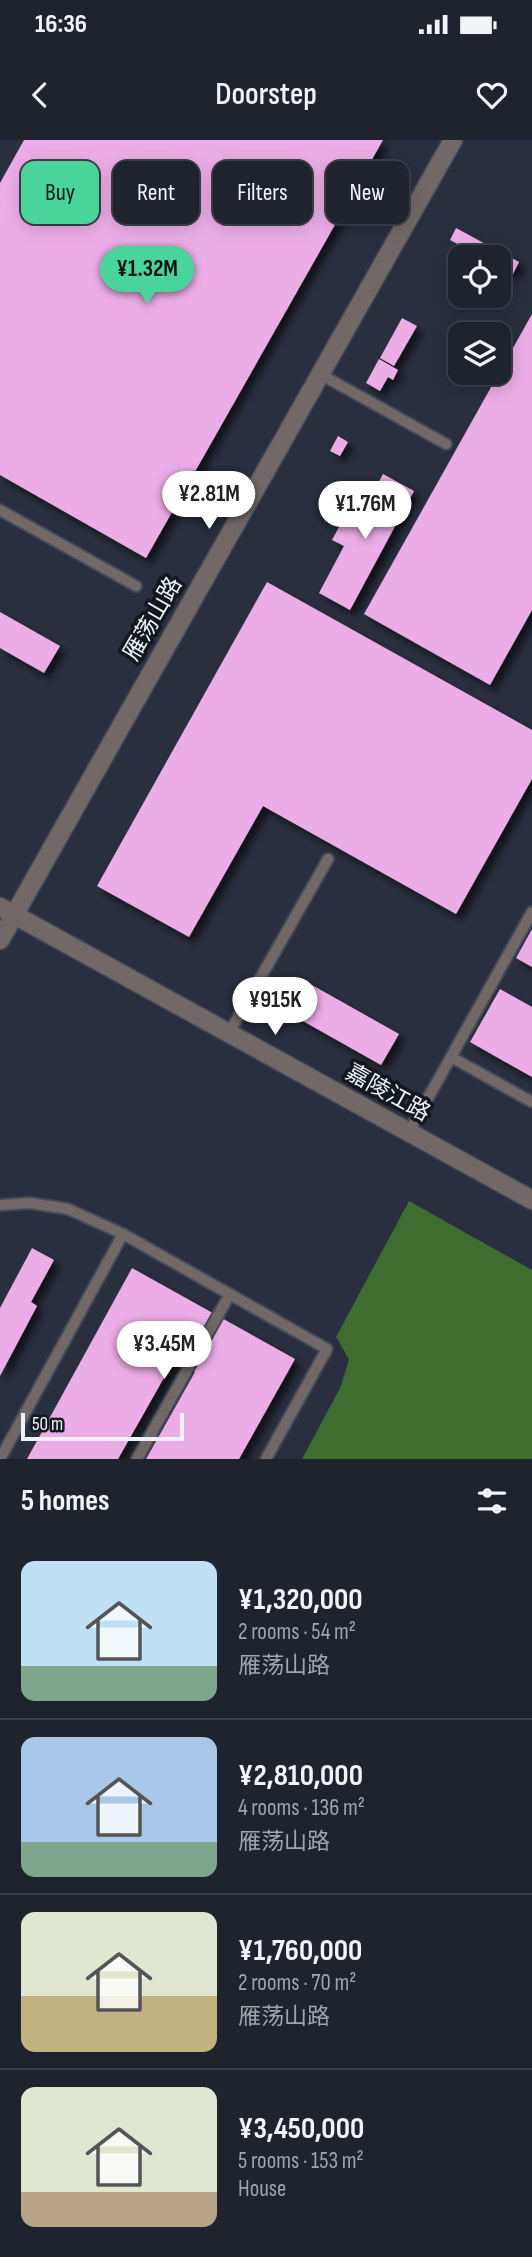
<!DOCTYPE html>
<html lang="en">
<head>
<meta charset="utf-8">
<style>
  :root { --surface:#1f232e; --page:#2c2f3a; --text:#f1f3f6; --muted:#a1a4aa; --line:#3c404a; --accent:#49d49c }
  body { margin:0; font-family:"Sofia Sans Condensed","Noto Sans SC",sans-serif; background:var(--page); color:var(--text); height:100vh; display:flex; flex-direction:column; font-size:26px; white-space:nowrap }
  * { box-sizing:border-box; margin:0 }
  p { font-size:23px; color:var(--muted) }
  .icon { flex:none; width:38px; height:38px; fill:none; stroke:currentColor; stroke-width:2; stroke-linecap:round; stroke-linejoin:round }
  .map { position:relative; height:1319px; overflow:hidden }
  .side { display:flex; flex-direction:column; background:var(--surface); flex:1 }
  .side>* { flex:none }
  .guide { position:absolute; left:21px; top:21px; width:490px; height:63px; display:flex; gap:14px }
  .buttons { position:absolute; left:448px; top:105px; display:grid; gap:14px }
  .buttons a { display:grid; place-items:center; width:63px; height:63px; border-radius:14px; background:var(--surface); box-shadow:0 4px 18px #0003,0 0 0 2px var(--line); font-size:35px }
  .scale { position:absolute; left:21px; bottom:18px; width:163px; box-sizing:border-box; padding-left:7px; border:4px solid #edf2fb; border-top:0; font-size:19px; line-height:24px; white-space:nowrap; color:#edf2fb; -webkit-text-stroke:5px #14171e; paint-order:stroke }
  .price { position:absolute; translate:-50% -60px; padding:0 16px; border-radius:24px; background:#fff; color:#222; font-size:23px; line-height:46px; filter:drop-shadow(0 2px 4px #0008) }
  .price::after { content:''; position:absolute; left:50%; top:42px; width:21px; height:16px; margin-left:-10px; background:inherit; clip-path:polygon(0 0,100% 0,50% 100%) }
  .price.current { background:var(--accent); color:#111 }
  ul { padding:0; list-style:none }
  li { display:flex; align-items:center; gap:21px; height:175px; padding:0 21px }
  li+li { border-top:2px solid var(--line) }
  li span { display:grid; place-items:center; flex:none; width:196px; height:140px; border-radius:14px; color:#555 }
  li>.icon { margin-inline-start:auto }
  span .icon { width:84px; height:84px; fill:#fffc; stroke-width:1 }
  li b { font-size:30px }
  h2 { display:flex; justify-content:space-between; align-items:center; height:84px; padding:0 21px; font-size:30px }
  .chip { padding:0 24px; border-radius:14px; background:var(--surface); box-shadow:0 4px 18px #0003,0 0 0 2px var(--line); font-size:24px; line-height:63px }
  .chip.current { background:var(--accent); color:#111 }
  .status { display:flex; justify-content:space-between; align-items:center; height:49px; padding:0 35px; background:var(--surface); direction:ltr }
  .status svg { height:19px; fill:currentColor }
  header { display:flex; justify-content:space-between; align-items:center; height:91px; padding:0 21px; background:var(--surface); font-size:32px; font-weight:600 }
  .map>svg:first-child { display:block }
  .forest { fill:#3f6c2f }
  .building { fill:#ecade6; filter:url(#shadow) }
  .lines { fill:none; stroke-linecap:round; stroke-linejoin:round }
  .service-casing { stroke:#444a58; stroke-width:14 }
  .minor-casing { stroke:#444a58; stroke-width:21 }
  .tertiary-casing { stroke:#444a58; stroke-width:21 }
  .service { stroke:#726867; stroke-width:10 }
  .minor { stroke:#726867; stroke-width:18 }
  .tertiary { stroke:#726867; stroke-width:18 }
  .labels { text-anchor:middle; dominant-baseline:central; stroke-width:7; stroke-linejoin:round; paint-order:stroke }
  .street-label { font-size:23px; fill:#edf2fb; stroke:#14171e }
</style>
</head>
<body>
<div class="status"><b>16:36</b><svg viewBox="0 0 49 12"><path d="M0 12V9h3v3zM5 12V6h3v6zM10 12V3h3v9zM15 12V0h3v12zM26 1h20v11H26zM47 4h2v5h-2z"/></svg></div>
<header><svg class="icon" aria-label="back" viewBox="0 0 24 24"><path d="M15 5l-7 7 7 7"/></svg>Doorstep<svg class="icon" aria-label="heart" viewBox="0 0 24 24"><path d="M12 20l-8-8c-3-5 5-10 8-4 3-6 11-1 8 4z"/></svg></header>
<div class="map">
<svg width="532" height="1319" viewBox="0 0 532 1319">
  <defs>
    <filter id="shadow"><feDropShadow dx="6" dy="6" stdDeviation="3.5" flood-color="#0009"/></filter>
  </defs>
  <rect width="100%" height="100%" fill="#292f3e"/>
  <path class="forest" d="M409,1061L532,1130V1319H302L341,1246L349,1219L336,1197Z"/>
  <g class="building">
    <path d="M24,0H383L146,418L0,335V43Z"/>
    <path d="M456,88L519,122L513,134L499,126V117H482L450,100Z"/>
    <path d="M532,174V470L490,545L364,474Z"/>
    <path d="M402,178L417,186L394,226L380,218Z"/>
    <path d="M379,219L398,230L393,240L388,237L380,251L366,243Z"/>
    <path d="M338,296L348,302L340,316L330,311Z"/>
    <path d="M383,334L414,351L350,470L319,453L344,406L332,400L346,374L358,381Z"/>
    <path d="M267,442L532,590V639L456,774L263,666L189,797L97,746Z"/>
    <path d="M0,472L60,506L44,533L0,508Z"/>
    <path d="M532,789V827L516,818Z"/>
    <path d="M312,845L399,894L381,925L294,876Z"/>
    <path d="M500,849L532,867V937L470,902Z"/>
    <path d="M32,1108L54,1120L31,1162L37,1166L0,1236V1168Z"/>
    <path d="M132,1128L295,1219L239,1319H146L195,1232L174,1220L118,1319H27Z"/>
  </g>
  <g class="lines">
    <defs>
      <g id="service">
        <path d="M320,234L446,304"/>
        <path d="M0,370L136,446"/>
        <path d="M229,893L328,719"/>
        <path d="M451,917L532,962"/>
        <path d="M409,992L532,772"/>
        <path d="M0,1065L30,1063L68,1069L123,1094L327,1209L266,1319"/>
        <path d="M0,1319L123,1094"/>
        <path d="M137,1319L230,1154"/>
      </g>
      <path id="minor" d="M0,800L453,0"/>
      <path id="tertiary" d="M0,767L532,1060"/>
    </defs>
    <use href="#service" class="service-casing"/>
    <use href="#minor" class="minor-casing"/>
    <use href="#tertiary" class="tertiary-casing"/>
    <use href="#service" class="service"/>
    <use href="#minor" class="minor"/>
    <use href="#tertiary" class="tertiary"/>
  </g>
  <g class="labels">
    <g class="street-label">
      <text transform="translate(153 479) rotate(-60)">雁荡山路</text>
      <text transform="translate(388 953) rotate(29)">嘉陵江路</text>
    </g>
  </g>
</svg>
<div class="buttons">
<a><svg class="icon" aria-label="locate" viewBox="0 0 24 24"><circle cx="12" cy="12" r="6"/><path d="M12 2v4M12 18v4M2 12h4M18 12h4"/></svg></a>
<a><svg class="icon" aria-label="layers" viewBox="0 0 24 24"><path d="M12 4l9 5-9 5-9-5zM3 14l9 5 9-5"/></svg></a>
</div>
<div class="scale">50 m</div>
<b class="price current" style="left:147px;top:166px">¥1.32M</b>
<b class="price" style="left:209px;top:391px">¥2.81M</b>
<b class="price" style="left:365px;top:401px">¥1.76M</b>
<b class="price" style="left:275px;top:897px">¥915K</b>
<b class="price" style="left:164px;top:1241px">¥3.45M</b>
<div class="guide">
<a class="chip current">Buy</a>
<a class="chip">Rent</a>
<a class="chip">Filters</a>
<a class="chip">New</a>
</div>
</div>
<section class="side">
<h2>5 homes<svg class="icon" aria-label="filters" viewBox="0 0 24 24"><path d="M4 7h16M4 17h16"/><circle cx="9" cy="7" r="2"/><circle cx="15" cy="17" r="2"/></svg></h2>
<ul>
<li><span style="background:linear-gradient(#bfe0f5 75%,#7fa58c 0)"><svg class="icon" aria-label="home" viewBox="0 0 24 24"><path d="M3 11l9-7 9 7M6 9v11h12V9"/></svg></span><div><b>¥1,320,000</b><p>2 rooms · 54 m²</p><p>雁荡山路</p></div></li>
<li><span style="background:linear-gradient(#a9c7e8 75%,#7fa58c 0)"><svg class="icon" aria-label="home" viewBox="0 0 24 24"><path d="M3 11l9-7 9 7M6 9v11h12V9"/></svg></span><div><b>¥2,810,000</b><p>4 rooms · 136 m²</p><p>雁荡山路</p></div></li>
<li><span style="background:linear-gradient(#dfe7d0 60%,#c2b280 0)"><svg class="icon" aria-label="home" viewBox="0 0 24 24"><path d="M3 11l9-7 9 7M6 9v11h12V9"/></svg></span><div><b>¥1,760,000</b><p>2 rooms · 70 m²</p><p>雁荡山路</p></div></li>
<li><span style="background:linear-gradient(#dfe7d0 75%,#b9a48a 0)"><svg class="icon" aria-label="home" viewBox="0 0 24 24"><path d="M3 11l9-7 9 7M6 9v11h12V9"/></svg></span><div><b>¥3,450,000</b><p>5 rooms · 153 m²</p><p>House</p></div></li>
</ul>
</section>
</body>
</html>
